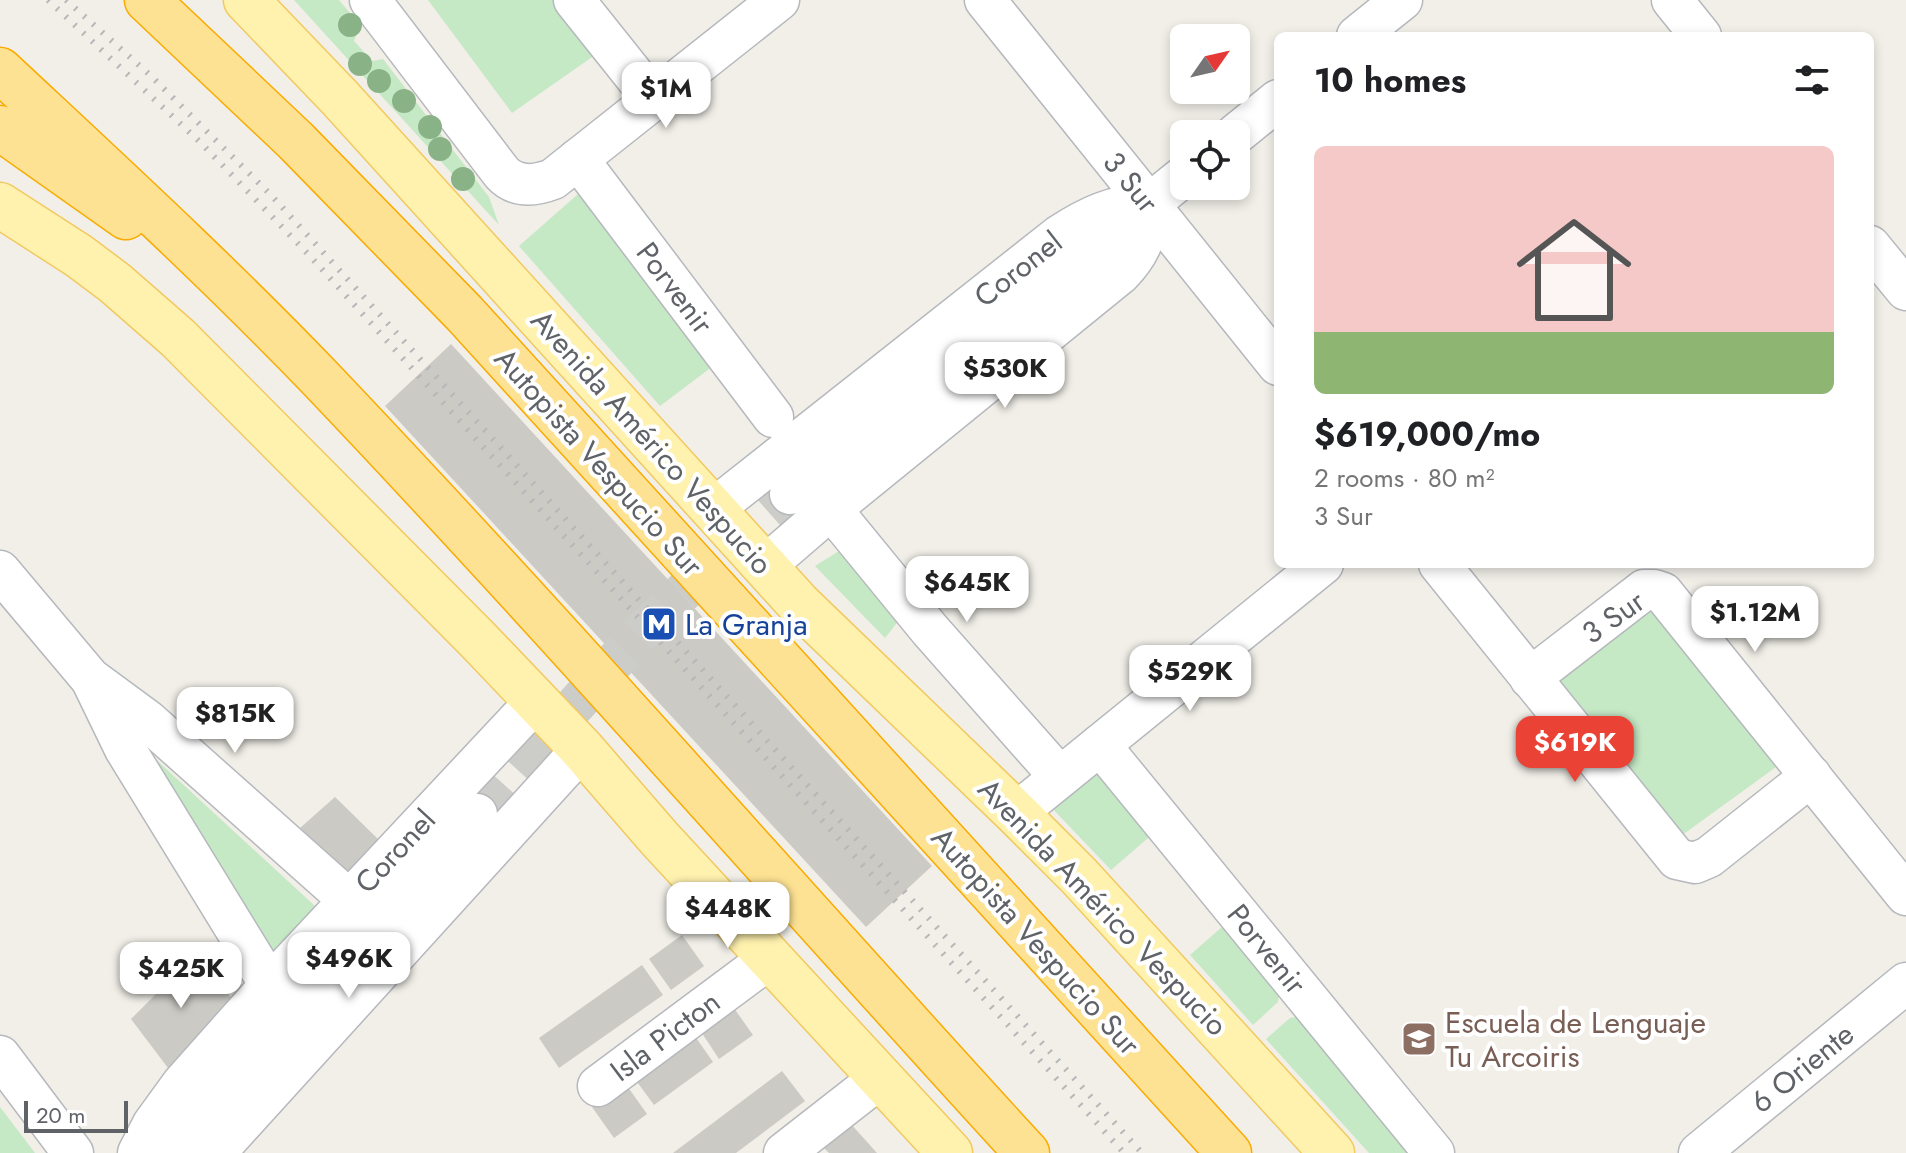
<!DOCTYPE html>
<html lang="en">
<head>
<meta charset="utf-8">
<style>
  :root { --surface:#fff; --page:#f2f2f2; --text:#202124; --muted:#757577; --line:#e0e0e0; --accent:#ea4335 }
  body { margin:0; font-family:Jost,sans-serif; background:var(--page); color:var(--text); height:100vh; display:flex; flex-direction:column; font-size:30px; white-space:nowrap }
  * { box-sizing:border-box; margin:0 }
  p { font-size:26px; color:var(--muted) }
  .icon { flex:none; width:44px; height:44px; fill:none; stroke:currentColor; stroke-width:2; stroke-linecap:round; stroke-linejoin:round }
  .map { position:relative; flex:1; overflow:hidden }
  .details { position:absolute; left:1274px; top:32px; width:600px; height:536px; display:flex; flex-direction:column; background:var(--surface); border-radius:12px; box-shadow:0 4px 12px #0003 }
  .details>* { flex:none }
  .needle { width:52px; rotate:56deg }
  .controls { position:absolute; left:1170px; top:24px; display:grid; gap:16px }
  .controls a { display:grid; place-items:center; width:80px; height:80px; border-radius:12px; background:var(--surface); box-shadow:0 4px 12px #0003; font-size:40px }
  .scale { position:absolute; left:24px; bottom:20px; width:104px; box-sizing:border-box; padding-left:8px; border:4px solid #5f6368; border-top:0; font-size:22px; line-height:28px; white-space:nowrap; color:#5f6368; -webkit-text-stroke:6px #fff; paint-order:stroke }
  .price { position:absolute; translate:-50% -68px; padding:0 18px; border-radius:16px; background:#fff; color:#222; font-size:26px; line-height:52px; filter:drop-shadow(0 2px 4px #0008) }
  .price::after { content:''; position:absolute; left:50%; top:48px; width:24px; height:18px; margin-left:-12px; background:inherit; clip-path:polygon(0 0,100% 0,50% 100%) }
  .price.current { background:var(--accent); color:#fff }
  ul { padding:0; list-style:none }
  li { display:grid; align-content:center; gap:16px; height:424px; padding:0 40px }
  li+li { border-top:2px solid var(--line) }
  li span { display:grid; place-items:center; height:248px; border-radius:12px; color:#555 }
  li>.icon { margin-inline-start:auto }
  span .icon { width:144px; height:144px; fill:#fffc; stroke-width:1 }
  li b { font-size:34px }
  h2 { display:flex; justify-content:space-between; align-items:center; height:96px; padding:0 40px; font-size:34px }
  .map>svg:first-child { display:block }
  .green { fill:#c5e8c5 }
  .building { fill:#cccac5 }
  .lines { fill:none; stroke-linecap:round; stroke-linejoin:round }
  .minor-tunnel { stroke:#ccccc8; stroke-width:40; stroke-dasharray:40 20; stroke-linecap:butt }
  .minor-casing { stroke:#b5b8bc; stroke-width:43 }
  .major-casing { stroke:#f2c960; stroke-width:47 }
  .highway-casing { stroke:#f9ab00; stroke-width:47 }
  .minor { stroke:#fff; stroke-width:40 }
  .major { stroke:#fff2af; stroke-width:44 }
  .highway { stroke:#fde293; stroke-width:44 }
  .rail { stroke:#b6b7b8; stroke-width:6; stroke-dasharray:2 10; stroke-linecap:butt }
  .tree { fill:#89b387 }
  .labels { text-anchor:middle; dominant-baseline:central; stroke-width:8; stroke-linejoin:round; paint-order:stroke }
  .street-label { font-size:30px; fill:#5f6368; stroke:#fff }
  .transit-label { font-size:30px; fill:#164399; stroke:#fff; text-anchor:start }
  .education-label { font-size:30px; fill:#785e54; stroke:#fff; text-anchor:start }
</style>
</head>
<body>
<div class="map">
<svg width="1906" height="1153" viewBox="0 0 1906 1153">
  <rect width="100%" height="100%" fill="#f1efe8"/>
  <g class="green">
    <path d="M294,0H339L360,25L354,41L372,61L383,59L489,197L499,225Z"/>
    <path d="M428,0H553L595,55L512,113Z"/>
    <path d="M585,188L717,363L660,406L519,246Z"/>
    <path d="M852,543L907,610L885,638L815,566Z"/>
    <path d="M1659,606L1776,767L1674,841L1557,679Z"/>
    <path d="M123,729L316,907L273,953Z"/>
    <path d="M1095,770L1156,831L1111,870L1051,807Z"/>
    <path d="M1230,920L1280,985L1278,1002L1253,1025L1190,955Z"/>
    <path d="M1305,1015L1416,1153H1369L1266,1039L1290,1018Z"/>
    <path d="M0,1107L35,1153H0Z"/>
  </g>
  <g class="building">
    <path d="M451,344L932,866L866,927L385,406Z"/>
    <path d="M335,797L379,840L344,875L300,828Z"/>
    <path d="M682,935L704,966L671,990L649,959Z"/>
    <path d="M195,955L231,997L168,1068L131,1019Z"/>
    <path d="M642,965L663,995L559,1068L539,1038Z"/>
    <path d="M731,1004L753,1035L719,1059L698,1027Z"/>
    <path d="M692,1032L713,1062L654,1105L632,1075Z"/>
    <path d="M782,1071L805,1101L736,1153H673Z"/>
    <path d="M625,1083L647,1114L614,1138L592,1107Z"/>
    <path d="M850,1123L877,1153H829L823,1147Z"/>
  </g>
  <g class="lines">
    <path class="minor-tunnel" d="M477,814L636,638L724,552L790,494"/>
    <defs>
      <g id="minor">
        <path d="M370,0L502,173C516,188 535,186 553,179L779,0"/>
        <path d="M574,0L653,99"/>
        <path d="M985,0L1278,365"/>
        <path d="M1672,0L1701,36"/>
        <path d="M1357,36L1402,0"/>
        <path d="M1236,134L1278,100"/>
        <path d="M578,159L773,417"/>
        <path d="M1870,246L1906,290"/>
        <path d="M790,494L1184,176"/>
        <path d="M831,509L930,630L1060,777"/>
        <path d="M712,510L1060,235C1088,217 1114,204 1149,204"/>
        <path d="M1439,564L1677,859L1695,863L1709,857L1811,776"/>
        <path d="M765,566L831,509L1120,274C1140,254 1149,233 1149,204"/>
        <path d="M0,571L90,678L147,720L349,900"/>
        <path d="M1530,678L1644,590H1654L1663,593L1906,895"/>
        <path d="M92,681L125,749L270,985"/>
        <path d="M1100,745L1434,1153"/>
        <path d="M1016,813L1323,564"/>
        <path d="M0,1056L73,1153"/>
        <path d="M598,1086L770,958"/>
        <path d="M138,1153L153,1124L182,1084L270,985L536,701"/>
        <path d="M177,1153L231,1081L477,814"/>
        <path d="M215,1153L582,749"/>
        <path d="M784,1153L880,1078"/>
        <path d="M1699,1153L1906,983"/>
      </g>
      <g id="major">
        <path d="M246,0L340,98L799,604L1016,813L1079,876L1332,1153"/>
        <path d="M0,205L79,256L115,283L178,338L479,641L582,749L659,838L950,1153"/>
      </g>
      <g id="highway">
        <path d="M147,0L296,141L464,313L1229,1153"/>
        <path d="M0,70C108,171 217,271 319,377C561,631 790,895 1027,1153"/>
        <path d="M0,128L126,217"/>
      </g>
    </defs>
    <use href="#minor" class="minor-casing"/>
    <use href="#major" class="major-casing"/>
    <use href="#highway" class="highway-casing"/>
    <use href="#minor" class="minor"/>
    <use href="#major" class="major"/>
    <use href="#highway" class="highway"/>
    <g class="rail">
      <path d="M48,0L201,143L309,255L1124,1153"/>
      <path d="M66,0L150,75L271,195L1142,1153"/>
    </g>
  </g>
  <g class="tree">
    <circle cx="350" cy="25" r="12"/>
    <circle cx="360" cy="64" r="12"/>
    <circle cx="379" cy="81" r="12"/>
    <circle cx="404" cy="101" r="12"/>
    <circle cx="430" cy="127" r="12"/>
    <circle cx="440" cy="149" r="12"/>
    <circle cx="463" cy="179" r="12"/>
  </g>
  <defs>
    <symbol id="metro-square" viewBox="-11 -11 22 22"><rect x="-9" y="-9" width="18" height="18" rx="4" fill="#1a4fb4" stroke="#fff"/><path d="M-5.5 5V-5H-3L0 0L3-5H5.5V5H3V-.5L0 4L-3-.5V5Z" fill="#fff"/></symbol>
    <symbol id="school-square" viewBox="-11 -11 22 22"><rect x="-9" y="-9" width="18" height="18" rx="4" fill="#8d6e63" stroke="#fff"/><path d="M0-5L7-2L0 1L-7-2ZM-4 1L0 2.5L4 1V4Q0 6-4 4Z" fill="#fff"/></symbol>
  </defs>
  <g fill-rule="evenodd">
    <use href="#metro-square" x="639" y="604" width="40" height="40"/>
    <use href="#school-square" x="1399" y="1019" width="40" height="40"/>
  </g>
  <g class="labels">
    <g class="street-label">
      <text transform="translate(1131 182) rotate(51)">3 Sur</text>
      <text transform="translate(1018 269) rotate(-38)">Coronel</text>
      <text transform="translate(675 288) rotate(53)">Porvenir</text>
      <text transform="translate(652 442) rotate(48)">Avenida Américo Vespucio</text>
      <text transform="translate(599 462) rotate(48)">Autopista Vespucio Sur</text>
      <text transform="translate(1613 617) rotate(-35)">3 Sur</text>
      <text transform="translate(395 851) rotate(-47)">Coronel</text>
      <text transform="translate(1103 907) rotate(46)">Avenida Américo Vespucio</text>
      <text transform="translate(1036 941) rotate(48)">Autopista Vespucio Sur</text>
      <text transform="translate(1267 949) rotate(51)">Porvenir</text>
      <text transform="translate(665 1036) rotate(-37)">Isla Picton</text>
      <text transform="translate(1802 1068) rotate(-39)">6 Oriente</text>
    </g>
    <g class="transit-label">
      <text x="685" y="624">La Granja</text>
    </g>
    <g class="education-label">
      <text x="1445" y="1022">Escuela de Lenguaje<tspan x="1445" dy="34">Tu Arcoiris</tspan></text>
    </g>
  </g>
</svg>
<div class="controls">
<a><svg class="needle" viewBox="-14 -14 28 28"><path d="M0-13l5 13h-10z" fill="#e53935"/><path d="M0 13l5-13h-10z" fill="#757577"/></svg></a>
<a><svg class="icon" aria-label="locate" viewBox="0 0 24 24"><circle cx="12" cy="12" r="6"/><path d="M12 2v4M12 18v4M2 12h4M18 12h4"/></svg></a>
</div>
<div class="scale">20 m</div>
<b class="price" style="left:666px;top:130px">$1M</b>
<b class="price" style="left:1005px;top:410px">$530K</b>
<b class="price" style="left:967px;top:624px">$645K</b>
<b class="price" style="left:1755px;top:654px">$1.12M</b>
<b class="price" style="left:1190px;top:713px">$529K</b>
<b class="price" style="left:235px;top:755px">$815K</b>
<b class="price current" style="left:1575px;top:784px">$619K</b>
<b class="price" style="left:728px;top:950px">$448K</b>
<b class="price" style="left:349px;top:1000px">$496K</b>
<b class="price" style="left:181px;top:1010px">$425K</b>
<section class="details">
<h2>10 homes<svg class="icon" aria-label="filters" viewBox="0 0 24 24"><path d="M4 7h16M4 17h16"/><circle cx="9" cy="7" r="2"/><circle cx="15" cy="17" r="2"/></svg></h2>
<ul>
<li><span style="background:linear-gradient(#f6c9c9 75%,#8fb573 0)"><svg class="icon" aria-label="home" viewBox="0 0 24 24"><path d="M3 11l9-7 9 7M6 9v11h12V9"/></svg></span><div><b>$619,000/mo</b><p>2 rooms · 80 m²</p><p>3 Sur</p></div></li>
</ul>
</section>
</div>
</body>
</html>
